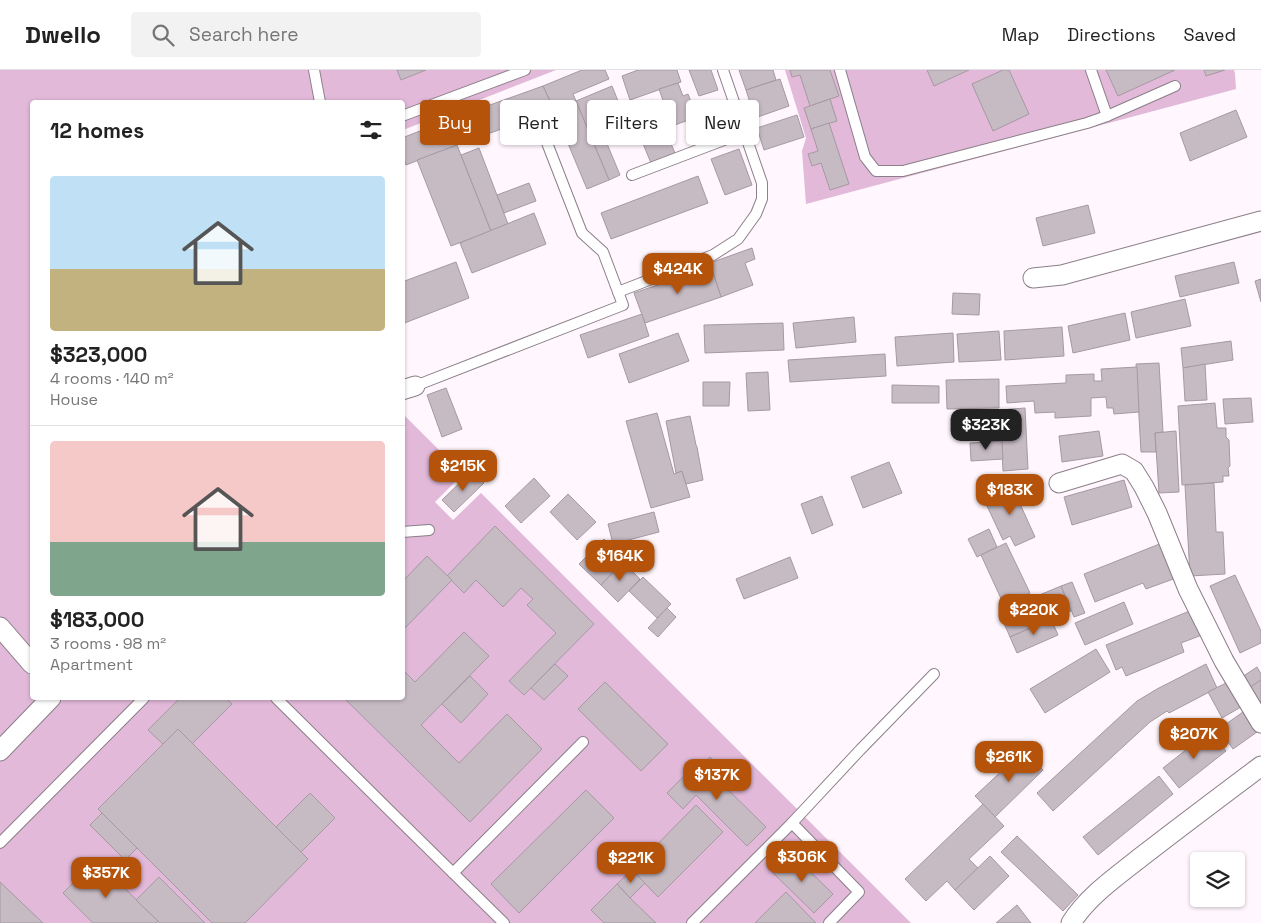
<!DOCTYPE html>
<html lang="en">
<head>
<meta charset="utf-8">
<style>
  :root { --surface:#fff; --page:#f2f2f2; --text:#222; --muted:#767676; --line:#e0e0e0; --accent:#b45309 }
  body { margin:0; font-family:"Space Grotesk",sans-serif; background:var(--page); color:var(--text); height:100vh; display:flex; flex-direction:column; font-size:19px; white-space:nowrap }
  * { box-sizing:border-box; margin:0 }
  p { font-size:16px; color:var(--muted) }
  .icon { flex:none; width:28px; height:28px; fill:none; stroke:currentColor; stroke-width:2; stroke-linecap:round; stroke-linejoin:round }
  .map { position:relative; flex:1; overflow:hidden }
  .sheet { position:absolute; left:30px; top:30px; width:375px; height:600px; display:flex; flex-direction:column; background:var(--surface); border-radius:5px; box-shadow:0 1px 4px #0004 }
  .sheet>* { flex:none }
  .top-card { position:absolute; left:420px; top:30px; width:475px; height:45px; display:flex; gap:10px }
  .buttons { position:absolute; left:1190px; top:782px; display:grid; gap:10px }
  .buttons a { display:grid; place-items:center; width:55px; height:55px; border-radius:5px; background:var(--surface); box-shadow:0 1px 4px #0004; font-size:25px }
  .price { position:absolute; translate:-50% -42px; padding:0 11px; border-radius:10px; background:var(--accent); color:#fff; font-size:16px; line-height:32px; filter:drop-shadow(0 1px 2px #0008) }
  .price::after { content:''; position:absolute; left:50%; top:30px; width:15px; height:11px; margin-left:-8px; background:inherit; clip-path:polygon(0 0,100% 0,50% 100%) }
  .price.selected { background:#222; color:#fff }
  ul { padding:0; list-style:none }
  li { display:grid; align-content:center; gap:10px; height:265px; padding:0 20px }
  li+li { border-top:1px solid var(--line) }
  li span { display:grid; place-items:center; height:155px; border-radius:5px; color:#555 }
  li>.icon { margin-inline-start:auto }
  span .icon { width:90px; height:90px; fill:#fffc; stroke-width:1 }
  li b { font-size:21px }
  h2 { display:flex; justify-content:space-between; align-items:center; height:60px; padding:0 20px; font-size:21px }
  .pill { padding:0 18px; border-radius:5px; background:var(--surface); box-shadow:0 1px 4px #0004; font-size:18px; line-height:45px }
  .pill.selected { background:var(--accent); color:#fff }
  header { display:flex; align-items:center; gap:30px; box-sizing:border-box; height:70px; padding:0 25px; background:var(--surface); border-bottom:1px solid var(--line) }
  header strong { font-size:24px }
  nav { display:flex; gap:28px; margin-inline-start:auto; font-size:18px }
  .search { width:350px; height:45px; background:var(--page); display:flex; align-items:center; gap:12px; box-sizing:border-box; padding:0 18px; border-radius:5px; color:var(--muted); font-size:19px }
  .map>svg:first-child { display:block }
  .garden { fill:#e2b9d9 }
  .building { fill:#c6bac3; stroke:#a599a2 }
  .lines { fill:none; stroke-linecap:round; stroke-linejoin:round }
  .service-casing { stroke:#8b7f88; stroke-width:12 }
  .minor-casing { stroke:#8b7f88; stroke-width:21 }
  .service { stroke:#fff; stroke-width:10 }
  .minor { stroke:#fff; stroke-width:19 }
</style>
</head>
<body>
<header>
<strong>Dwello</strong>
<div class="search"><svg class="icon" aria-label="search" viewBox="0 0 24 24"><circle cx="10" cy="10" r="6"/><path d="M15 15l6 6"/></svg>Search here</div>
<nav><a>Map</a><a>Directions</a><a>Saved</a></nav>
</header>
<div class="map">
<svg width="1261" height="853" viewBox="0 0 1261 853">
  <rect width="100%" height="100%" fill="#fff7fd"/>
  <g class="garden">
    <path d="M0,0H556L403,60L402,32H32V628H402L403,344L463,404L435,432L453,450L481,423L911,853H0Z"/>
    <path d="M785,0H1234L1235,4L1236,19L806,134L802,81L806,68Z"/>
  </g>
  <g class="building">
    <path d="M397,0H426L401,10Z"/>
    <path d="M582,0H605L609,9L573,24L576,31L554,40L543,16Z"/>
    <path d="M638,0H677L681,12L630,30L622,6Z"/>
    <path d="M689,0H711L718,20L699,26Z"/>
    <path d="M739,0H773L776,10L746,20Z"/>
    <path d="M790,0H830L839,26L810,36L800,5L792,7Z"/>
    <path d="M927,0H969L934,16Z"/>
    <path d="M1003,0H1009L1029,44L993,61L972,14Z"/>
    <path d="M1106,0H1175L1118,26Z"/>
    <path d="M1204,0H1225L1206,6Z"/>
    <path d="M780,9L789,36L755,48L746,20Z"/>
    <path d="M678,13L683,26L688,24L697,47L672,56L659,19Z"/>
    <path d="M543,16L554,40L457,75L448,50Z"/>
    <path d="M612,16L622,41L598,52L620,105L609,110L576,31Z"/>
    <path d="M830,29L837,51L811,59L804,38Z"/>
    <path d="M652,30L675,83L651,93L629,40Z"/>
    <path d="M576,31L609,110L587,119L554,40Z"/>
    <path d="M1236,40L1247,67L1190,91L1180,63Z"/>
    <path d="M797,45L804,67L764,80L757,58Z"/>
    <path d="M448,50L457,75L406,95L402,84V68Z"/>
    <path d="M829,53L849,114L830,120L821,93L812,96L808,84L818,81L811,59Z"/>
    <path d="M457,75L491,161L451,176L417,90Z"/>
    <path d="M479,78L508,154L491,161L461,85Z"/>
    <path d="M739,79L752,115L725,125L711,89Z"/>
    <path d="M698,106L708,133L611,169L601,143Z"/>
    <path d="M529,113L536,131L504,143L497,125Z"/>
    <path d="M1088,135L1095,163L1043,176L1036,148Z"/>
    <path d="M534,143L546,174L472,203L460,173Z"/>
    <path d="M752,178L755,189L745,193L753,215L721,227L710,193Z"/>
    <path d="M456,192L469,228L402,254V212Z"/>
    <path d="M1234,192L1239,213L1180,227L1175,206Z"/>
    <path d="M711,197L721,227L645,253L634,223Z"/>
    <path d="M1261,209V232L1255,211Z"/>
    <path d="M953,223L980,224L979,245L952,244Z"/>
    <path d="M1185,229L1191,256L1136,268L1131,242Z"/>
    <path d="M1125,243L1130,270L1073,283L1068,256Z"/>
    <path d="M642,244L649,266L588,288L580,265Z"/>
    <path d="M854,247L856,272L796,278L793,253Z"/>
    <path d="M783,253L784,280L705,283L704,255Z"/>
    <path d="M1062,257L1064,286L1005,290L1004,261Z"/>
    <path d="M999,261L1001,290L959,292L957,264Z"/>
    <path d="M678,263L689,291L629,313L619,284Z"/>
    <path d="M953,263L954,292L897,296L895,267Z"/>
    <path d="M1231,271L1233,290L1183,298L1181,278Z"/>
    <path d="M885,284L886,306L790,312L788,290Z"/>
    <path d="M1159,293L1163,362L1155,363L1156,382H1141L1136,294Z"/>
    <path d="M1205,294L1207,330L1185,331L1183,298Z"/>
    <path d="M1137,297L1139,342L1114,344L1113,338H1107L1106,327L1091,328V346L1055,348V342L1035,343L1034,331L1007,333L1006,316L1066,313V305L1094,304V311H1102L1101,299Z"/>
    <path d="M768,302L770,340L748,341L746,303Z"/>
    <path d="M999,309V338L947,339L946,310Z"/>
    <path d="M703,312H730L729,336H703Z"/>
    <path d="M892,315L939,316V333H892Z"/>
    <path d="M446,318L462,359L442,367L427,325Z"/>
    <path d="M1251,328L1253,352L1225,354L1223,329Z"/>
    <path d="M1215,333L1217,358H1226V367L1229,370L1230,396L1228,398L1229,406H1223V412L1182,415L1178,336Z"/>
    <path d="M1025,338L1028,399L1003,401L1000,340Z"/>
    <path d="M657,343L674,404L682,401L690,427L651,438L626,351Z"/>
    <path d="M690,346L696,375L697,377L703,410L686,414L682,401L676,403L666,351Z"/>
    <path d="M1099,361L1103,386L1062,392L1059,366Z"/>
    <path d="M1176,361L1179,422L1159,423L1155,363Z"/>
    <path d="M1002,371L1003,389L971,391L970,373Z"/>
    <path d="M889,392L902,423L863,438L851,407Z"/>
    <path d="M472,401L484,413L454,442L442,430Z"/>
    <path d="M534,408L550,426L521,453L505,436Z"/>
    <path d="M1124,410L1132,437L1072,455L1064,427Z"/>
    <path d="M1214,413L1216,462H1223L1225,504L1190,506L1185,415Z"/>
    <path d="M1011,414L1035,467L1015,476L1010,466L1003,470L987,436L994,433L990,424Z"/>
    <path d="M568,424L596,452L577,470L550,442Z"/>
    <path d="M822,426L833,455L812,464L801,434Z"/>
    <path d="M654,442L659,462L613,474L608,454Z"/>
    <path d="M495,456L594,554L524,625L509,611L556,563L527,535L533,529L521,518L503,537L476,510L464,523L447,506Z"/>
    <path d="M989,459L997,477L977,487L968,469Z"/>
    <path d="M604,469L626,489L601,515L579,494Z"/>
    <path d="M1006,473L1030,523L1004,535L981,485Z"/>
    <path d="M1162,473L1176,508L1146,519L1143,513L1095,532L1084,504Z"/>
    <path d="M427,486L452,510L402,561V512Z"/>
    <path d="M790,487L798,508L744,529L736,509Z"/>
    <path d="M623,492L640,509L618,532L601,515Z"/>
    <path d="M1235,505L1261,561V573L1240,583L1210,516Z"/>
    <path d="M643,507L671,534L657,548L629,521Z"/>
    <path d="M1072,512L1085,543L1074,547L1061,516Z"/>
    <path d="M1061,516L1071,541L1010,567L999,542Z"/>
    <path d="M1124,532L1133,554L1085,575L1075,553Z"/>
    <path d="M667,538L676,547L658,567L648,558Z"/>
    <path d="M1192,540L1202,565L1181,573L1184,582L1126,606L1122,597L1116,600L1106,575Z"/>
    <path d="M1051,549L1058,565L1017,583L1010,567Z"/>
    <path d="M464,562L489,586L421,655L459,693L507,644L542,679L470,752L344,628H402V599L415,612Z"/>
    <path d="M1096,579L1110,602L1045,643L1030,619Z"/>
    <path d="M555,594L568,606L544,630L531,618Z"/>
    <path d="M1206,594L1217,618L1169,643L1167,641L1150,652L1053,741L1037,723L1137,631L1157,619Z"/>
    <path d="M1257,597L1261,604V610L1249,618L1242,607Z"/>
    <path d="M470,606L488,624L461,653L442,634Z"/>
    <path d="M1261,610V635L1249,618Z"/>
    <path d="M605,612L668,674L641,701L578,639Z"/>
    <path d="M1228,612L1241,637L1222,648L1208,622Z"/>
    <path d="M180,628H226L232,634L192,674L178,659L163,674L148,660Z"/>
    <path d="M1243,642L1257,662L1233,679L1219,659Z"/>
    <path d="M178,659L308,789L245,853H212L98,739Z"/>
    <path d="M1210,661L1226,681L1179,718L1163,698Z"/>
    <path d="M1024,680L1043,700L995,747L975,726Z"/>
    <path d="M710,687L719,695L711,703L766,757L747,776L696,725L683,739L667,723L699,691L702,694Z"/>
    <path d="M1159,706L1173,724L1098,785L1083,767Z"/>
    <path d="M586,720L614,748L519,843L491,814Z"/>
    <path d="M310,723L335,748L301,782L276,757Z"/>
    <path d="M983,734L1004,756L969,789L978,798L955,820L947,811L926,831L905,809Z"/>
    <path d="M696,735L723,762L658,827L632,800Z"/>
    <path d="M102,743L137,778L125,790L90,755Z"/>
    <path d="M1017,766L1078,825L1063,841L1001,782Z"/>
    <path d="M791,783L833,824L814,843L772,802Z"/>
    <path d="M990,786L1009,806L974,840L955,820Z"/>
    <path d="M96,790L158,851L156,853H93L63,823Z"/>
    <path d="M632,800L645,813L630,828L617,814Z"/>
    <path d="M159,807L205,853H160L158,851L136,830Z"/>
    <path d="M0,812L43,853H0Z"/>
    <path d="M617,814L630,828L656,853H604L591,840Z"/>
    <path d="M786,822L816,853H755Z"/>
    <path d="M1017,835L1031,853H996Z"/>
  </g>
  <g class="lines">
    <defs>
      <g id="service">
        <path d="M314,0L320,32"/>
        <path d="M840,0L865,87L876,101H903L1087,53L1107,46L1175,16"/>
        <path d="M1091,0L1107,46"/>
        <path d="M402,46L525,0"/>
        <path d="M632,105L745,62"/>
        <path d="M618,222L713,185L738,169L756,144L762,129V113L723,0"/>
        <path d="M415,316L623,235L603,182L582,163L542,60"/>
        <path d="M402,462L429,460"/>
        <path d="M276,628L392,743L504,853"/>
        <path d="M0,773L144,628"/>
        <path d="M453,803L583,672"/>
        <path d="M692,853L792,753"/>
        <path d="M829,853L859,822L792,753L860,680L934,604"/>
      </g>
      <g id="minor">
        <path d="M1033,208L1062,205L1261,151"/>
        <path d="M402,320L415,316"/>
        <path d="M1059,413L1122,394L1134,401L1144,417L1157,443L1188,519L1224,591L1261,653"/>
        <path d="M0,557L32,594"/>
        <path d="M0,681L51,628"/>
        <path d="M1071,853C1088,826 1116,807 1141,787C1181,756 1221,726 1261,696"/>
      </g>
    </defs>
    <use href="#service" class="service-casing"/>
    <use href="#minor" class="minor-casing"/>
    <use href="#service" class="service"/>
    <use href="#minor" class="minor"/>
  </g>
</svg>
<div class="buttons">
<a><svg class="icon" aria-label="layers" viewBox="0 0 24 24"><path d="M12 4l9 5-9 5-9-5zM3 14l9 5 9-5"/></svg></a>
</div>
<b class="price" style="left:678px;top:225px">$424K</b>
<b class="price selected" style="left:986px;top:381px">$323K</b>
<b class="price" style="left:463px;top:422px">$215K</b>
<b class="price" style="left:1010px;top:446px">$183K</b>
<b class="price" style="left:620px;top:512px">$164K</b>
<b class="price" style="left:1034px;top:566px">$220K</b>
<b class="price" style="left:1194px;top:690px">$207K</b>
<b class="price" style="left:1009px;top:713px">$261K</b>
<b class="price" style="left:717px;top:731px">$137K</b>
<b class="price" style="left:802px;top:813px">$306K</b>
<b class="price" style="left:631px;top:814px">$221K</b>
<b class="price" style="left:106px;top:829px">$357K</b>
<div class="top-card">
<a class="pill selected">Buy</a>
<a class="pill">Rent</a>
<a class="pill">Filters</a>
<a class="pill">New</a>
</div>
<section class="sheet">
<h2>12 homes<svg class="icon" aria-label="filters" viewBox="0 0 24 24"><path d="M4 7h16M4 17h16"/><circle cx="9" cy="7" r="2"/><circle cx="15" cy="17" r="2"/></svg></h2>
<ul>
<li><span style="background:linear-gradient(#bfe0f5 60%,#c2b280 0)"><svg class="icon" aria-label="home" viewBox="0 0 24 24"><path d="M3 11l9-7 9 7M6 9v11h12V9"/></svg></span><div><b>$323,000</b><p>4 rooms · 140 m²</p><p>House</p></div></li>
<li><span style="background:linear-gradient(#f6c9c9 65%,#7fa58c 0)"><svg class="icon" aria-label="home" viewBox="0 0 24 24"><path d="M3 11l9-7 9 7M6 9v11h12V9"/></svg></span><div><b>$183,000</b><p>3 rooms · 98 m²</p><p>Apartment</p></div></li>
</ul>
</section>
</div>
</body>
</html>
